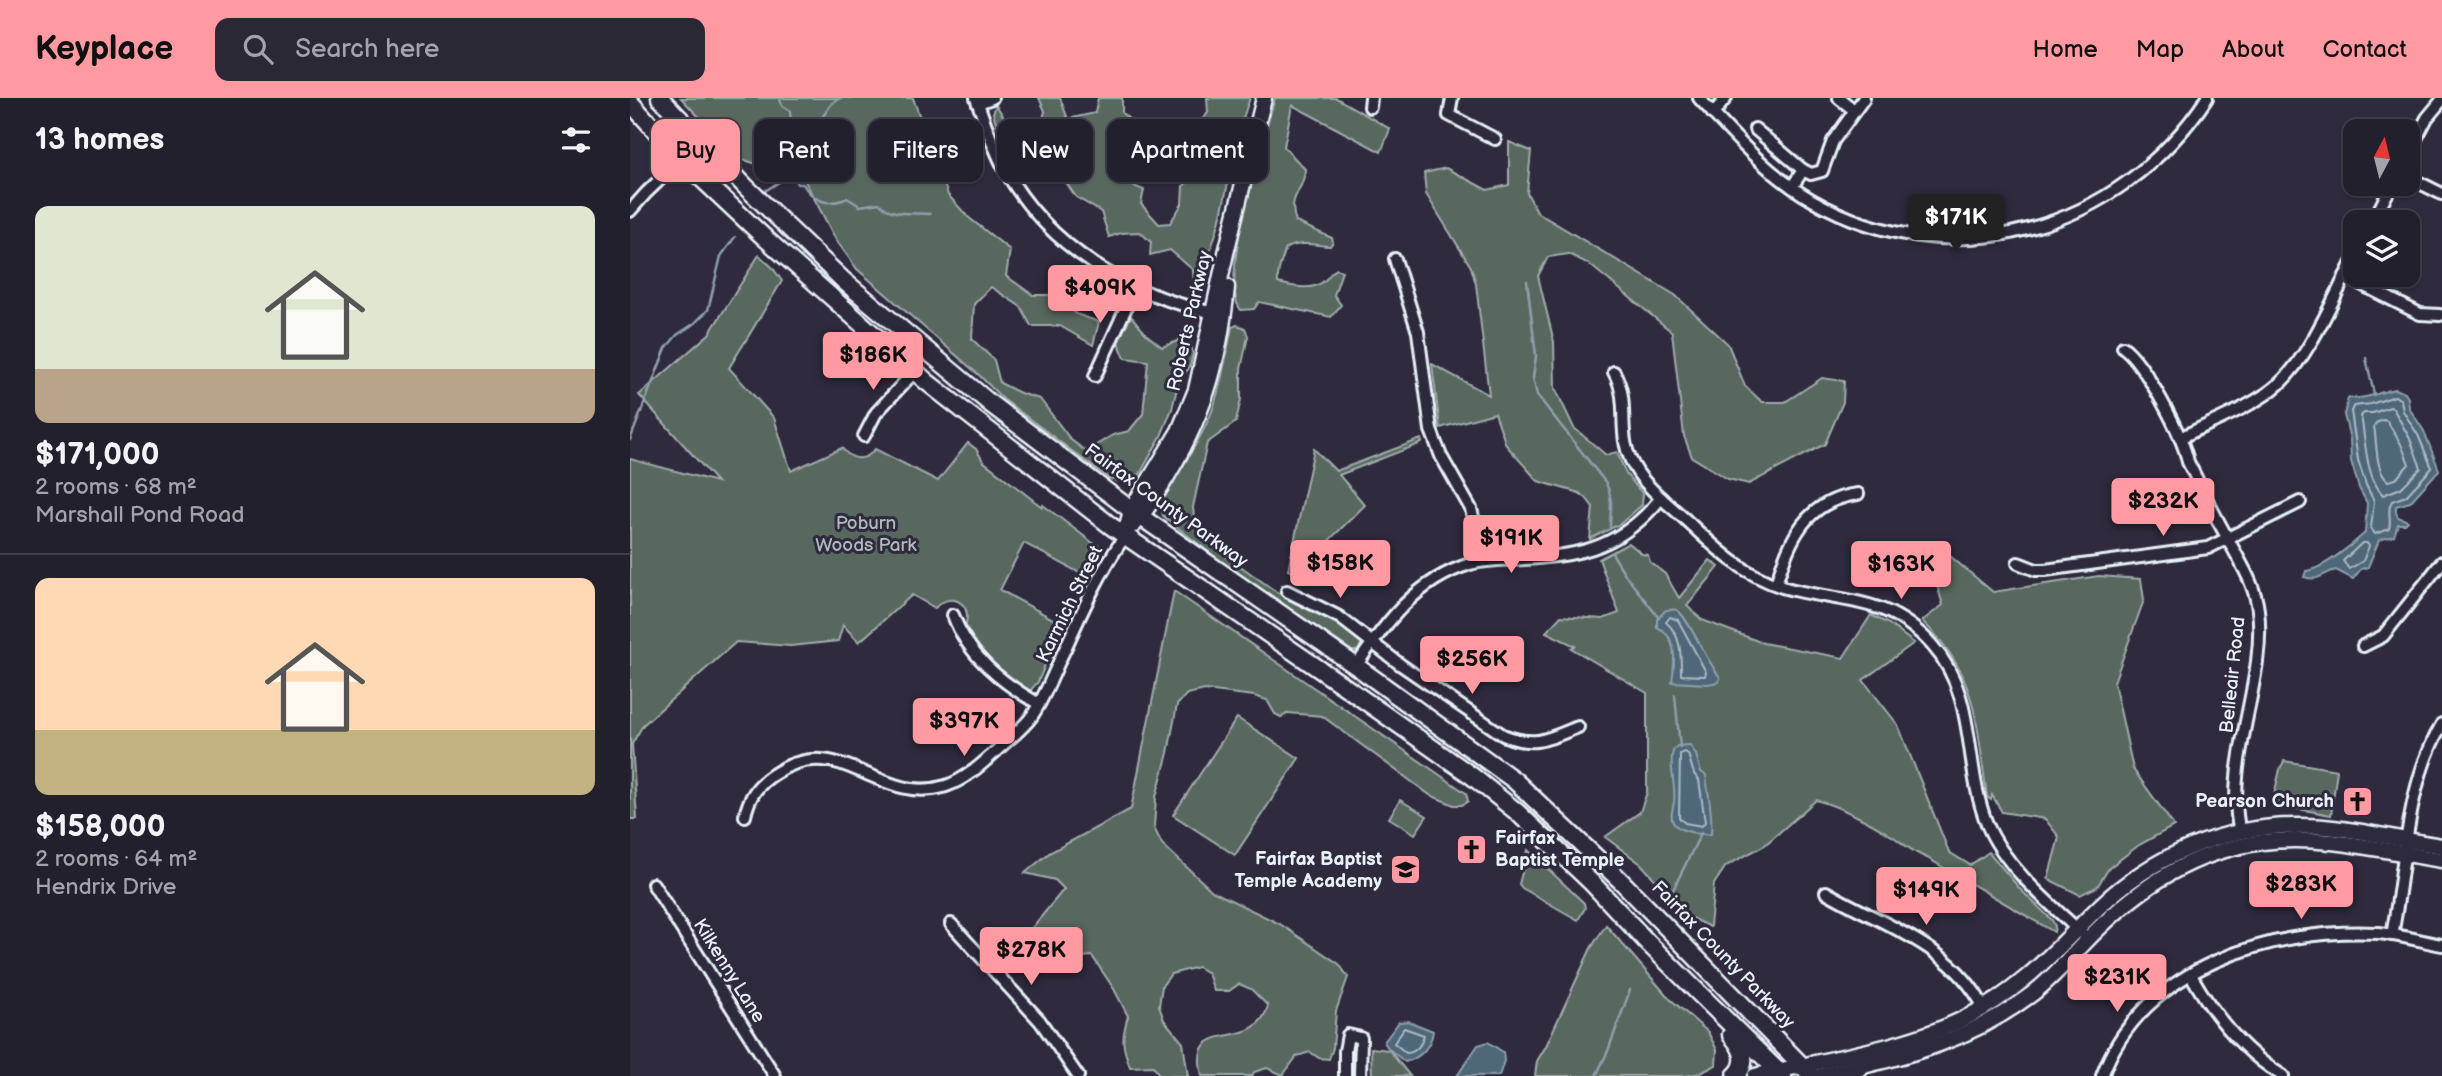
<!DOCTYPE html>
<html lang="en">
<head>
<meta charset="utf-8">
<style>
  :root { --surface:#23202e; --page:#2b2836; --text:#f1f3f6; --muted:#a3a3aa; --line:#403e4a; --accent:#ff9aa2 }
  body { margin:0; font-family:"Balsamiq Sans",sans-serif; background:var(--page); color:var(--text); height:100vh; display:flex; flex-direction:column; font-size:26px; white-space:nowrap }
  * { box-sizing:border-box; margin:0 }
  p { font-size:23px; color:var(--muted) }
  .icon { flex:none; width:38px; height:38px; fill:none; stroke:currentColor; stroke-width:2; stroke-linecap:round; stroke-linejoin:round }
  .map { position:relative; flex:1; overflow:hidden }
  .details { display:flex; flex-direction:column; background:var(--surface); width:630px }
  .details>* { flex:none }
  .top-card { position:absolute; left:21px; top:21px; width:665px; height:63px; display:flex; gap:14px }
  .needle { width:46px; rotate:7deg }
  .tools { position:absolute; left:1713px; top:21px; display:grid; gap:14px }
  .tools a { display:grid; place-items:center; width:77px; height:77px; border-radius:14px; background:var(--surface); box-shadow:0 2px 5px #0004,0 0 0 2px var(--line); font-size:35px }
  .price { position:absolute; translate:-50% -60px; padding:0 16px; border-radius:7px; background:var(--accent); color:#111; font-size:23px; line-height:46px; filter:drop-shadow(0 2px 4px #0008) }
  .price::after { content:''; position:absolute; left:50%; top:42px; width:21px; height:16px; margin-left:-10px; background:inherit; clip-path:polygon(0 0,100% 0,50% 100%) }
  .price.on { background:#222; color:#fff }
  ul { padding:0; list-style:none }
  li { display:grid; align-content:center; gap:14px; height:371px; padding:0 35px }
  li+li { border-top:2px solid var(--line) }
  li span { display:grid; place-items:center; height:217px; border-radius:14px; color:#555 }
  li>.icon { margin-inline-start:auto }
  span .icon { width:126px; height:126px; fill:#fffc; stroke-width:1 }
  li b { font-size:30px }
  h2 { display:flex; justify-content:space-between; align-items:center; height:84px; padding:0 35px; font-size:30px }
  .pill { padding:0 24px; border-radius:14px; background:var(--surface); box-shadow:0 2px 5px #0004,0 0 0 2px var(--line); font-size:24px; line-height:63px }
  .pill.on { background:var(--accent); color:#111 }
  header { display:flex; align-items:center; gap:42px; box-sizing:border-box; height:98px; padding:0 35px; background:var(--accent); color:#111 }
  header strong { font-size:33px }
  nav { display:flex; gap:38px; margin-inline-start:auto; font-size:24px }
  .search { width:490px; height:63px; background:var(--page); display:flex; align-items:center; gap:18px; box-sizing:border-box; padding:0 24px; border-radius:14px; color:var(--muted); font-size:26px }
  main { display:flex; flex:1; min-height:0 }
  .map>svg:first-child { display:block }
  .green { fill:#58685f; stroke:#a0acac; stroke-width:2 }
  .water { fill:#506879; stroke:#8d9fac; stroke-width:2 }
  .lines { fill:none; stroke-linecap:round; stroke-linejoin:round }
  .shore { stroke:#abbac5; stroke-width:2 }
  .stream { stroke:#8d9fac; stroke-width:2.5 }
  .minor-casing { stroke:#e8f1f8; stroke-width:16 }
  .major-casing { stroke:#e8f1f8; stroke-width:19 }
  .highway-casing { stroke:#e8f1f8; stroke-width:21 }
  .minor { stroke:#2f2a3d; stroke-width:10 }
  .major { stroke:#2f2a3d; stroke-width:14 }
  .highway { stroke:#2f2a3d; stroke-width:16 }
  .labels { text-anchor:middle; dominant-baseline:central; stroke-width:6; stroke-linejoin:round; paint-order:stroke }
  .street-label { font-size:19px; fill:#e8f1f8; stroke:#2f2a3d }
  .park-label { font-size:19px; fill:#aebabb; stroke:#2f2a3d }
  .poi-label { font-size:19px; font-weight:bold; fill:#e8f1f8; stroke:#2f2a3d; text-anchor:end }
</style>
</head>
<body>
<header>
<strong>Keyplace</strong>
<div class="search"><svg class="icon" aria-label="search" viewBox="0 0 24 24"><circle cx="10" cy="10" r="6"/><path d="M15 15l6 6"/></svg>Search here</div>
<nav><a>Home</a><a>Map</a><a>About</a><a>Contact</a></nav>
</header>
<main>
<section class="details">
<h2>13 homes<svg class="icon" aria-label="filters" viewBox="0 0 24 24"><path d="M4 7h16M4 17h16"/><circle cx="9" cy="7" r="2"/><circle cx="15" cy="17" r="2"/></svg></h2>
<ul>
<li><span style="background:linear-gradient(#dfe7d0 75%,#b9a48a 0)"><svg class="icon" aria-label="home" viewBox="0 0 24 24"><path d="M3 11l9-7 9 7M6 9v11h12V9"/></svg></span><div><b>$171,000</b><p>2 rooms · 68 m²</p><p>Marshall Pond Road</p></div></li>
<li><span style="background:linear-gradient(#ffd9b3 70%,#c2b280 0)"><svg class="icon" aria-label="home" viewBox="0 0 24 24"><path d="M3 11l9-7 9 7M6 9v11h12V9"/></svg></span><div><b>$158,000</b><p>2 rooms · 64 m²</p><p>Hendrix Drive</p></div></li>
</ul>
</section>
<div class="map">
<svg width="1812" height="978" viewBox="0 0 1812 978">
  <rect width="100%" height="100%" fill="#2f2a3d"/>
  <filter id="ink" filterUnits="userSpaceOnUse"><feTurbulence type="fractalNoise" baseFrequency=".0143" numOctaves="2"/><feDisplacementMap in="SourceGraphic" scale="14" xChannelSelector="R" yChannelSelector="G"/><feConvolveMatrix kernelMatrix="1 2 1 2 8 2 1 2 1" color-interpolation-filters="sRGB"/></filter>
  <g filter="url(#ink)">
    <g class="green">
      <path d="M51,0H283L318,97L338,119L380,152L376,178L403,197H427L446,216L469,224L463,247L430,228H401L391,209L361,189L344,206L342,241L364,262L370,285L390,295L410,301L441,342L456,353L483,337L499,333L513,316L518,263L495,260L488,244L501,218L517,237L532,249L548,243L557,226L563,227L559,240L563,256L560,268L548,286L542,311L531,338L510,376L500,386L479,381L373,301L350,278L227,171L206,142L174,81L108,60Z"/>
      <path d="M409,0H430L438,21L465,15L468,0H492V15L500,22L527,33L523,48L487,52L489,82L514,92L511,106L529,126L540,125L552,106L553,88L564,80L571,54L542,48L546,31H564L578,15L577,0H620C605,39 600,81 590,121C584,146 573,169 567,194L564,189L563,172L540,152L520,157L521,144L510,134L491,135L479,139L471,114L446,99L420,61L400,57L384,58L369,34L363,15L366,7L385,36L412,25L415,13Z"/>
      <path d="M645,0H706L760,31L751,54L662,7L654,49L675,71C675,94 656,96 666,124L702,140L703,144L700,148C683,147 672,143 656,150C652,163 647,172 648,185C662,188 681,194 694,183C699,179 700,174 707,171L712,173L704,197L711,207L701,219L629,204L624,211L611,212C587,183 634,38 645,0Z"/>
      <path d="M879,44L901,53L897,95L908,115L1045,197L1098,246L1115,288L1132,304H1155L1192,280L1214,283L1213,304L1195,346L1119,386L1098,381L1062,359L1054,338L1042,234L959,166L939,156L918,159L908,178L924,244L925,290L944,330L976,357L987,354L996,376L1013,396L1012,407L990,426L960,441L963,409L956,400L949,395L908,383L876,347L865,315L810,330L802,266L859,297L846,186L841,169L796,96L794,75L816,70L857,92L879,87Z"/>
      <path d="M129,157L142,169L152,183L99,270L144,320L161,373L212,350C222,363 235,364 245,351L308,383L338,345L346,351L353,363L412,409L413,407L463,445L473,450L457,479L394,445L370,492L432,526L408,584L400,593L397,594C376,578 349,562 337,538C332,528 342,517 333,507C324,498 312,502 305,510L282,497L229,544L213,527L208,543L161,548L106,544L13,627L2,646L7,721H0V361L87,384L9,297L79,236Z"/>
      <path d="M607,227L615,230L618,238L611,271V301L606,324L577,345L563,409L564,419L588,452L648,495L704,523L729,540L731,546L728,553H722L594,466L533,418C527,398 548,378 557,361C566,346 576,330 582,313C592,286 596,257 602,229Z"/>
      <path d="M791,341L792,345L709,377L735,407L666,475L658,472L684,351L706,373Z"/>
      <path d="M999,445L1012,456L1018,457L1020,464L1035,476L1049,500L1080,462L1089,469L1057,508L1072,522L1133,545L1213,560L1241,517L1259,526L1284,545L1233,582L1268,627L1319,754L1340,767L1359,754L1390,791L1422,822L1425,828L1424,834L1297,760C1284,755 1276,748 1265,740C1240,724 1214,710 1186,702L1135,747L1096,768L1084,786L1080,829L1059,819L1011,766L975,739L1010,714L1017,694V595L941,550L945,548L916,534L931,518L973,521L989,515L969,461Z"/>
      <path d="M1314,453L1363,494L1469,478L1511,481L1514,502L1484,584L1503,671L1544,728L1509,747L1479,770L1467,789L1450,797L1418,781L1429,739L1415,721L1372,714L1362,697L1361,702L1357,699C1347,629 1348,575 1292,523L1313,507L1302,471Z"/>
      <path d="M544,493L836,695L838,703L832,707H824L800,697L692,618L658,615L651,619L645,616L637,602L624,598L575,592L557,596L547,607L538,655L526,699L524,730L532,746L582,793L650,826L709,866L718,879L706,913L703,950L699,961L689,960L680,954L667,958L653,977L637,970L624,974L622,978H572C557,915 624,958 638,908L621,891L609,886L599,893H584L578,875L568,869L541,876L532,888L529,908L534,922L553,945L558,978H530L523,968L500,969C492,947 491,941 498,918L484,891L462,858C427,862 425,856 401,831L434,791L425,782L395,775L419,755L501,711Z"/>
      <path d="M607,620L669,660L605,757L543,717Z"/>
      <path d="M1654,663L1707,672L1701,717L1642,706L1650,671Z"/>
      <path d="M770,702L797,718L785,736L759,720Z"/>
      <path d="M898,752L954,805L955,810L948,822L892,790L889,786Z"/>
      <path d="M976,827L1039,900L1078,934L1087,952L1086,967L1071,975L1055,978H905L907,963L916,948L961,850Z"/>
      <path d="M741,950L759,952L780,978H742Z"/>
    </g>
    <g class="water">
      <path d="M1765,291L1775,295L1778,300L1779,310L1794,333L1809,372L1780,404L1766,408V414L1768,419L1778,423L1775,426H1768L1764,438L1749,442L1738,469L1731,471L1723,481L1706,472C1690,476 1691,484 1674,479L1676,473C1692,472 1724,445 1735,435L1737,405L1729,390L1721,363L1720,341L1714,317L1718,300C1735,302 1749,294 1765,291Z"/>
      <path d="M1036,512C1038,512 1046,511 1047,512C1056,516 1079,567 1090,579L1089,584L1078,586L1042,584C1045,564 1048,539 1027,529V521Z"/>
      <path d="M1060,647L1066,657L1071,674L1076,677C1078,697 1083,716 1081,736C1073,738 1050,733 1044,726C1039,720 1043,710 1044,704C1046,689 1040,673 1042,658C1043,652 1043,653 1047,648Z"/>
      <path d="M778,923L803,933C801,949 790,960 775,964L759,951L754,944L769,924Z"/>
      <path d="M858,944L873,954L874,963L869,978H827L848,947Z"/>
    </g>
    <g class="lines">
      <g class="shore">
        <path d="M1765,298L1771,302L1773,313L1788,337L1802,370L1776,398L1762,403C1756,412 1762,421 1759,431L1745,436L1741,430L1744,403L1736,387L1728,362L1721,313L1724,308L1741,306Z"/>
        <path d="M1760,309L1763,310L1780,341L1791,370L1771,390L1753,397C1735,378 1736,343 1731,318L1734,315H1743Z"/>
        <path d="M1753,322L1757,323L1771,346L1779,366L1766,381L1758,383C1745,373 1747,344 1744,328L1746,325Z"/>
        <path d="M1732,445H1737L1739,448L1733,463L1719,471L1713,463Z"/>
        <path d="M1040,519L1048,522L1076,574L1075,578L1051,577C1051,557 1052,538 1036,524Z"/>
        <path d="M1055,654L1058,656L1064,676L1069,682L1075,724L1072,728L1055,725L1049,720L1050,656Z"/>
        <path d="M774,930L794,937C792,946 786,955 776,955L764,945Z"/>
      </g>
      <g class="stream">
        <path d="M150,0L152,8L160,13L161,26L166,35"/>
        <path d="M210,0C194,7 200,20 178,28L175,35L164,39L165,44L161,51L168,78L167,86H173C184,104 198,109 217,100L230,108L249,105C261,119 283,114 300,116"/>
        <path d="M135,93L166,73"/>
        <path d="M897,183L906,258L903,280L907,297L976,385C984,402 980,414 980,431"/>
        <path d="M1736,260L1744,296"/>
        <path d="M0,342L36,250L47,237L65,225L78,212L91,158L105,139"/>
        <path d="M982,455L996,478L1029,520"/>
        <path d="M1045,597L1050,650"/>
        <path d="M1037,804L1071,735"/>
        <path d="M966,978L978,953L1000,892"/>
      </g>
      <defs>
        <g id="minor">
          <path d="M346,0C355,24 362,47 374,70C419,151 500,198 589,216"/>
          <path d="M822,0L819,17L865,41"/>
          <path d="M1069,0C1104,38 1137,76 1182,102C1323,182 1490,132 1577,0"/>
          <path d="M1209,0L1224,12"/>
          <path d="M348,5L362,0"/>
          <path d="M740,9L741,0"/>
          <path d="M1083,16L1096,0"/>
          <path d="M1125,31L1173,72"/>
          <path d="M1778,56L1797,20L1812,2"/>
          <path d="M1778,79L1812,96"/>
          <path d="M1162,89L1173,72L1181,76L1192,73L1203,43L1234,0"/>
          <path d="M0,113L16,95L70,43"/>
          <path d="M1743,124L1762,86"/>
          <path d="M765,161L788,234L801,332L811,358L841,411L854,463"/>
          <path d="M1715,178L1790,216L1810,217"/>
          <path d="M1493,249C1514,264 1553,338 1558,364C1571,389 1583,415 1597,439C1609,463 1625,485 1628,512C1637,581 1593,666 1610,734"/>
          <path d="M984,274C1003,309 982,337 1008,375C1021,394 1041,408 1057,423C1087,451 1112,476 1152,489C1210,506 1255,495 1302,547C1348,598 1333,667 1357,726C1375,770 1424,809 1458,841"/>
          <path d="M465,278L505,190"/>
          <path d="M234,338L246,315L285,273"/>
          <path d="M1550,340C1579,325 1625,308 1649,286C1681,257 1705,196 1726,157"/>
          <path d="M1388,465L1406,472H1415L1578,450L1670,404"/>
          <path d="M1146,486C1160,441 1175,403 1228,396"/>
          <path d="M657,493L709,519L771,567L873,637C904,650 919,641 948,629"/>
          <path d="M323,517C338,558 372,585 409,606"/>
          <path d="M1733,548L1753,538L1812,464"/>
          <path d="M726,568C756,524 787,482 840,466C857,461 876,462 894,461C953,458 992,448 1031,400"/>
          <path d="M115,718C119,699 127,687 144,676C211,631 249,709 316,688C334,682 350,668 364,655C376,643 392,632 402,618C416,597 424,573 435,551C452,513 471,472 495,438"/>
          <path d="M23,786L145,978"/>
          <path d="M1196,794C1252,827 1322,847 1354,910"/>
          <path d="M321,826L410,923L448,978"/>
          <path d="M1762,837C1776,767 1775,689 1812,626"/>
          <path d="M1561,877C1584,918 1612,953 1653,978"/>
          <path d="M715,978V953L718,937L731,940L730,978"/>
          <path d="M1472,978C1511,869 1643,829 1749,835C1770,837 1791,843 1812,847"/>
        </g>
        <g id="major">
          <path d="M504,427C515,415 523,401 532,387C574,319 589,268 597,189"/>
          <path d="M495,438L501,412L549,333L566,292L596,155L634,0"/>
          <path d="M1125,978C1192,962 1279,950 1339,918C1394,890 1426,851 1469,809C1521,759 1592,728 1665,728C1714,727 1763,741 1812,748"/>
          <path d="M1190,978C1271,959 1334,947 1402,896C1424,879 1443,856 1463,836C1512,787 1562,754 1632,744C1691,736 1754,753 1812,762"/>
        </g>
        <g id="highway">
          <path d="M30,0L117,90L214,183L362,307L501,412L726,568L884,682L990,782L1182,978"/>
          <path d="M0,4L51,61L135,140L297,284L481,428L714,588L842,678L887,714L962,785L1018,845L1153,978"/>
          <path d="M1101,937C1112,949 1120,965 1105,978"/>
          <path d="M1221,978L1231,969"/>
        </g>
      </defs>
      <use href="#minor" class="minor-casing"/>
      <use href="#major" class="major-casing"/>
      <use href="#highway" class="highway-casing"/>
      <use href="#minor" class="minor"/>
      <use href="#major" class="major"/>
      <use href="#highway" class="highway"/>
    </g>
  </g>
  <defs>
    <symbol id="church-square" viewBox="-11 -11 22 22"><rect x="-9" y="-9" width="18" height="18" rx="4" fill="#ff9aa2" stroke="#2f2a3d"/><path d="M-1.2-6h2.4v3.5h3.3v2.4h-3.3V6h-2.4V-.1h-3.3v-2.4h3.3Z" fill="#111"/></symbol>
    <symbol id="school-square" viewBox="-11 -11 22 22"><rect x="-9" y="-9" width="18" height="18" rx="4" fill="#ff9aa2" stroke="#2f2a3d"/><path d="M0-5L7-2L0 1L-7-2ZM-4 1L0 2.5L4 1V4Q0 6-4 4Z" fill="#111"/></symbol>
  </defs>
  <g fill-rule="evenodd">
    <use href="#church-square" x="1710" y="686" width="35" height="35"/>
    <use href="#church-square" x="824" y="734" width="35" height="35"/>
    <use href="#school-square" x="758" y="754" width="35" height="35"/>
  </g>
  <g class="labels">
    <g class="street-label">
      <text transform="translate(560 223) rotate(-77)">Roberts Parkway</text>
      <text transform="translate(536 408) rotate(36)">Fairfax County Parkway</text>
      <text transform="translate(440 506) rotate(-64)">Karmich Street</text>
      <text transform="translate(1603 577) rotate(-84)">Belleair Road</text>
      <text transform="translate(1093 857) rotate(46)">Fairfax County Parkway</text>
      <text transform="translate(99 873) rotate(58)">Kilkenny Lane</text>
    </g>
    <g class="park-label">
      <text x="236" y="425">Poburn<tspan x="236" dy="22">Woods Park</tspan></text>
    </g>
    <g class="poi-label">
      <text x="1704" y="703">Pearson Church</text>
      <text x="865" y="740" text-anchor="start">Fairfax<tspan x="865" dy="22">Baptist Temple</tspan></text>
      <text x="752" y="761">Fairfax Baptist<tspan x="752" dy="22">Temple Academy</tspan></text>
    </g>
  </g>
</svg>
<div class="tools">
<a><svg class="needle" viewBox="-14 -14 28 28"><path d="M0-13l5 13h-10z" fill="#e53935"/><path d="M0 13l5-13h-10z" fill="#a3a3aa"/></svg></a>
<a><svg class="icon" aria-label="layers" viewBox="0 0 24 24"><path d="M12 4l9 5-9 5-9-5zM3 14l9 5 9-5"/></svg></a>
</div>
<b class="price on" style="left:1326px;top:156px">$171K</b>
<b class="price" style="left:470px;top:227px">$409K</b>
<b class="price" style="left:243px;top:294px">$186K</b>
<b class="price" style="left:1533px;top:440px">$232K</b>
<b class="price" style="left:881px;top:477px">$191K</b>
<b class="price" style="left:710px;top:502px">$158K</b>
<b class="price" style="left:1271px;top:503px">$163K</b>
<b class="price" style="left:842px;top:598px">$256K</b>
<b class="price" style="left:334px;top:660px">$397K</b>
<b class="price" style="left:1671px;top:823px">$283K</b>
<b class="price" style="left:1296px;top:829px">$149K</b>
<b class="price" style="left:401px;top:889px">$278K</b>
<b class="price" style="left:1487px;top:916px">$231K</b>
<div class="top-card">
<a class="pill on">Buy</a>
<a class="pill">Rent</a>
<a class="pill">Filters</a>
<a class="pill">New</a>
<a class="pill">Apartment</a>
</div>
</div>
</main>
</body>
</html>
